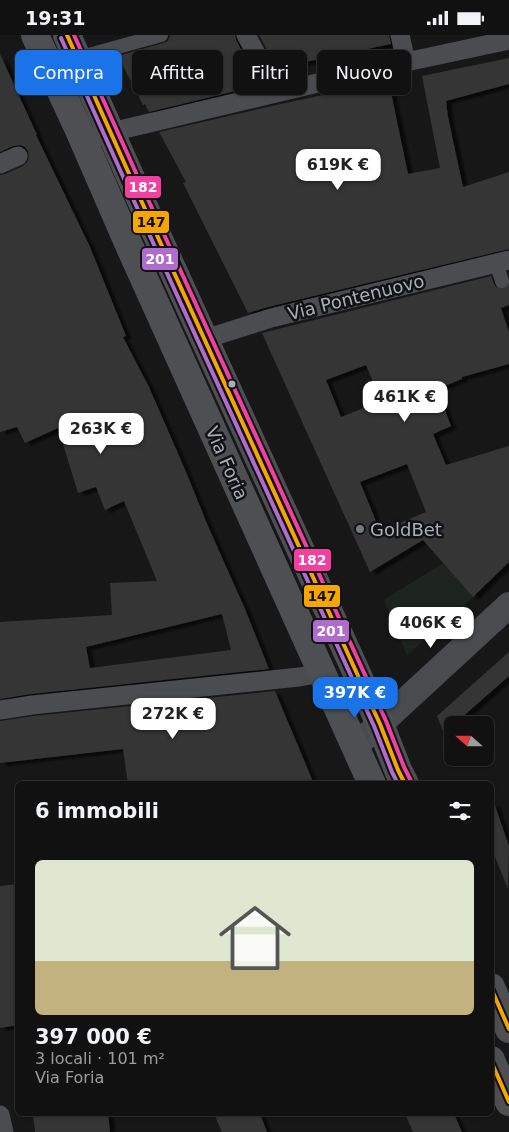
<!DOCTYPE html>
<html lang="it">
<head>
<meta charset="utf-8">
<style>
  :root { --surface:#111; --page:#1e1f1f; --text:#f1f3f6; --muted:#9c9d9f; --line:#303131; --accent:#1a73e8 }
  body { margin:0; font-family:"DejaVu Sans",sans-serif; background:var(--page); color:var(--text); height:100vh; display:flex; flex-direction:column; font-size:19px; white-space:nowrap }
  * { box-sizing:border-box; margin:0 }
  p { font-size:16px; color:var(--muted) }
  .icon { flex:none; width:28px; height:28px; fill:none; stroke:currentColor; stroke-width:2; stroke-linecap:round; stroke-linejoin:round }
  .map { position:relative; flex:1; overflow:hidden }
  .panel { position:absolute; left:15px; top:746px; width:479px; height:335px; display:flex; flex-direction:column; background:var(--surface); border-radius:8px; box-shadow:0 1px 4px #0004,0 0 0 1px var(--line) }
  .panel>* { flex:none }
  .banner { position:absolute; left:15px; top:15px; width:480px; height:45px; display:flex; gap:10px }
  .needle { width:32px; rotate:291deg }
  .fabs { position:absolute; left:444px; top:681px; display:grid; gap:10px }
  .fabs a { display:grid; place-items:center; width:50px; height:50px; border-radius:8px; background:var(--surface); box-shadow:0 1px 4px #0004,0 0 0 1px var(--line); font-size:25px }
  .price { position:absolute; translate:-50% -42px; padding:0 11px; border-radius:10px; background:#fff; color:#222; font-size:16px; line-height:32px; filter:drop-shadow(0 1px 2px #0008) }
  .price::after { content:''; position:absolute; left:50%; top:30px; width:15px; height:11px; margin-left:-8px; background:inherit; clip-path:polygon(0 0,100% 0,50% 100%) }
  .price.current { background:var(--accent); color:#fff }
  ul { padding:0; list-style:none }
  li { display:grid; align-content:center; gap:10px; height:265px; padding:0 20px }
  li span { display:grid; place-items:center; height:155px; border-radius:8px; color:#555 }
  li>.icon { margin-inline-start:auto }
  span .icon { width:90px; height:90px; fill:#fffc; stroke-width:1 }
  li b { font-size:21px }
  h2 { display:flex; justify-content:space-between; align-items:center; height:60px; padding:0 20px; font-size:21px }
  .tag { padding:0 18px; border-radius:8px; background:var(--surface); box-shadow:0 1px 4px #0004,0 0 0 1px var(--line); font-size:18px; line-height:45px }
  .tag.current { background:var(--accent); color:#fff }
  .status { display:flex; justify-content:space-between; align-items:center; height:35px; padding:0 25px; background:var(--surface); direction:ltr }
  .status svg { height:14px; fill:currentColor }
  .map>svg:first-child { display:block }
  .green { fill:#1d241d }
  .building { fill:#353536; fill-rule:evenodd; filter:url(#shadow) }
  .lines { fill:none; stroke-linecap:round; stroke-linejoin:round }
  .pedestrian-tunnel { stroke:#343537; stroke-width:14; stroke-dasharray:14 7; stroke-linecap:butt }
  .pedestrian { stroke:#4b4c50; stroke-width:14 }
  .minor { stroke:#4b4c50; stroke-width:19 }
  .secondary { stroke:#4a4b4e; stroke-width:26 }
  .primary { stroke:#4e4f52; stroke-width:28 }
  .bus-1-casing { stroke:#111113; stroke-width:8 }
  .bus-2-casing { stroke:#111113; stroke-width:8 }
  .bus-3-casing { stroke:#111113; stroke-width:8 }
  .bus-1 { stroke:#f7a600; stroke-width:4 }
  .bus-2 { stroke:#b06ccc; stroke-width:4 }
  .bus-3 { stroke:#f240a1; stroke-width:4 }
  .bus-dot { fill:#a7aeb9; stroke:#111113; stroke-width:2 }
  .poi-dot { fill:#757980; stroke:#111113; stroke-width:2 }
  .labels { text-anchor:middle; dominant-baseline:central; stroke-width:5; stroke-linejoin:round; paint-order:stroke }
  .street-label { font-size:18px; fill:#a7aeb9; stroke:#111113 }
  .poi-label { font-size:18px; fill:#a7aeb9; stroke:#111113; text-anchor:start }
  .line-badge { stroke:#111113; stroke-width:2 }
  .badge-label { font-size:14px; text-anchor:middle; font-weight:bold; fill:#fff }
  .pale-badge-label { font-size:14px; text-anchor:middle; font-weight:bold; fill:#111 }
</style>
</head>
<body>
<div class="status"><b>19:31</b><svg viewBox="0 0 49 12"><path d="M0 12V9h3v3zM5 12V6h3v6zM10 12V3h3v9zM15 12V0h3v12zM26 1h20v11H26zM47 4h2v5h-2z"/></svg></div>
<div class="map">
<svg width="509" height="1097" viewBox="0 0 509 1097">
  <defs>
    <filter id="shadow"><feDropShadow dx="5.5" dy="3" stdDeviation="1" flood-color="#0009"/></filter>
  </defs>
  <rect width="100%" height="100%" fill="#171717"/>
  <path class="green" d="M443,528L473,562L407,620L384,565Z"/>
  <g class="building">
    <path d="M170,0H235L236,5L260,50L149,77L145,69L143,70L118,21L163,8L168,6Z"/>
    <path d="M259,0H389L391,9L277,33Z"/>
    <path d="M0,19L37,100H36L90,212L126,301L123,302L149,352L186,437L208,491L245,574L269,634L31,659L0,664V587L112,580L110,548L157,546L124,466L105,475L96,452L78,458L58,393L25,408L17,392L0,397V140L5,139L23,131L27,127L29,122L28,116L25,112L20,110L13,111L0,117ZM222,579L231,615L90,633L86,612Z"/>
    <path d="M509,23V49L446,66L448,82L463,152L509,137V214L268,272L248,278L183,148L186,147L159,97L272,71L383,47L384,49L389,48L408,139L440,133L422,41Z"/>
    <path d="M491,241L494,249L497,253L501,255L504,254L509,251V270L501,273L509,297V329L462,342V344L437,354L451,391L433,399L446,430L509,411V527L473,562L423,505L370,537L262,298ZM366,330L381,366L341,382L326,345ZM407,429L426,477L380,496L360,447Z"/>
    <path d="M509,617V641L444,698L437,681Z"/>
    <path d="M275,656L314,749H128L123,714L0,728V686L33,681Z"/>
    <path d="M494,768L509,811L508,854L491,812V769Z"/>
    <path d="M18,849V990L0,993V851Z"/>
    <path d="M33,1079H108L110,1097H35Z"/>
    <path d="M214,1079H260L267,1097H222Z"/>
    <path d="M405,1079H454L462,1097H413Z"/>
  </g>
  <g class="lines">
    <path class="pedestrian-tunnel" d="M502,246L509,266"/>
    <g class="pedestrian">
      <path d="M78,23L161,0"/>
      <path d="M496,228L502,246"/>
    </g>
    <g class="minor">
      <path d="M246,0L277,57"/>
      <path d="M400,0L406,27"/>
      <path d="M99,101L111,97L141,90L406,27L509,5"/>
      <path d="M0,129L18,121"/>
      <path d="M205,304L271,283L509,225"/>
      <path d="M0,675L32,670L299,642L323,638"/>
      <path d="M0,1080L4,1097"/>
    </g>
    <path class="secondary" d="M356,710L380,689L509,570"/>
    <g class="primary">
      <path d="M35,0L78,93L128,208L372,749"/>
      <path d="M67,0L135,152L380,689L398,735L405,749"/>
      <path d="M491,952L509,994"/>
      <path d="M491,1025L509,1067"/>
    </g>
    <defs>
      <g id="bus-1">
        <path d="M67,0L135,152L380,689L398,735L405,749"/>
        <path d="M491,953L509,994"/>
        <path d="M491,1026L509,1067"/>
      </g>
      <path id="bus-2" d="M61,3L129,155L374,691L392,737L398,749"/>
      <path id="bus-3" d="M74,0L141,149L386,686L404,732L411,746"/>
    </defs>
    <use href="#bus-1" class="bus-1-casing"/>
    <use href="#bus-2" class="bus-2-casing"/>
    <use href="#bus-3" class="bus-3-casing"/>
    <use href="#bus-1" class="bus-1"/>
    <use href="#bus-2" class="bus-2"/>
    <use href="#bus-3" class="bus-3"/>
  </g>
  <circle class="bus-dot" cx="232" cy="349" r="4.5"/>
  <circle class="poi-dot" cx="360" cy="494" r="5"/>
  <g class="labels">
    <g class="street-label">
      <text transform="translate(356 262) rotate(-14)">Via Pontenuovo</text>
      <text transform="translate(227 428) rotate(66)">Via Foria</text>
    </g>
    <g class="poi-label">
      <text x="370" y="494">GoldBet</text>
    </g>
  </g>
  <g class="line-badge">
    <rect x="124" y="140" width="38" height="24" rx="5" fill="#f240a1"/>
    <rect x="132" y="175" width="38" height="24" rx="5" fill="#f7a600"/>
    <rect x="141" y="212" width="38" height="24" rx="5" fill="#b06ccc"/>
    <rect x="293" y="513" width="39" height="24" rx="5" fill="#f240a1"/>
    <rect x="303" y="549" width="38" height="24" rx="5" fill="#f7a600"/>
    <rect x="312" y="584" width="38" height="24" rx="5" fill="#b06ccc"/>
  </g>
  <g class="badge-label">
    <text x="143" y="157">182</text>
    <text x="160" y="229">201</text>
    <text x="312" y="530">182</text>
    <text x="331" y="601">201</text>
  </g>
  <g class="pale-badge-label">
    <text x="151" y="192">147</text>
    <text x="322" y="566">147</text>
  </g>
</svg>
<div class="fabs">
<a><svg class="needle" viewBox="-14 -14 28 28"><path d="M0-13l5 13h-10z" fill="#e53935"/><path d="M0 13l5-13h-10z" fill="#9c9d9f"/></svg></a>
</div>
<b class="price" style="left:338px;top:156px">619K €</b>
<b class="price" style="left:405px;top:388px">461K €</b>
<b class="price" style="left:101px;top:420px">263K €</b>
<b class="price" style="left:431px;top:614px">406K €</b>
<b class="price current" style="left:355px;top:684px">397K €</b>
<b class="price" style="left:173px;top:705px">272K €</b>
<div class="banner">
<a class="tag current">Compra</a>
<a class="tag">Affitta</a>
<a class="tag">Filtri</a>
<a class="tag">Nuovo</a>
</div>
<section class="panel">
<h2>6 immobili<svg class="icon" aria-label="filters" viewBox="0 0 24 24"><path d="M4 7h16M4 17h16"/><circle cx="9" cy="7" r="2"/><circle cx="15" cy="17" r="2"/></svg></h2>
<ul>
<li><span style="background:linear-gradient(#dfe7d0 65%,#c2b280 0)"><svg class="icon" aria-label="home" viewBox="0 0 24 24"><path d="M3 11l9-7 9 7M6 9v11h12V9"/></svg></span><div><b>397 000 €</b><p>3 locali · 101 m²</p><p>Via Foria</p></div></li>
</ul>
</section>
</div>
</body>
</html>
